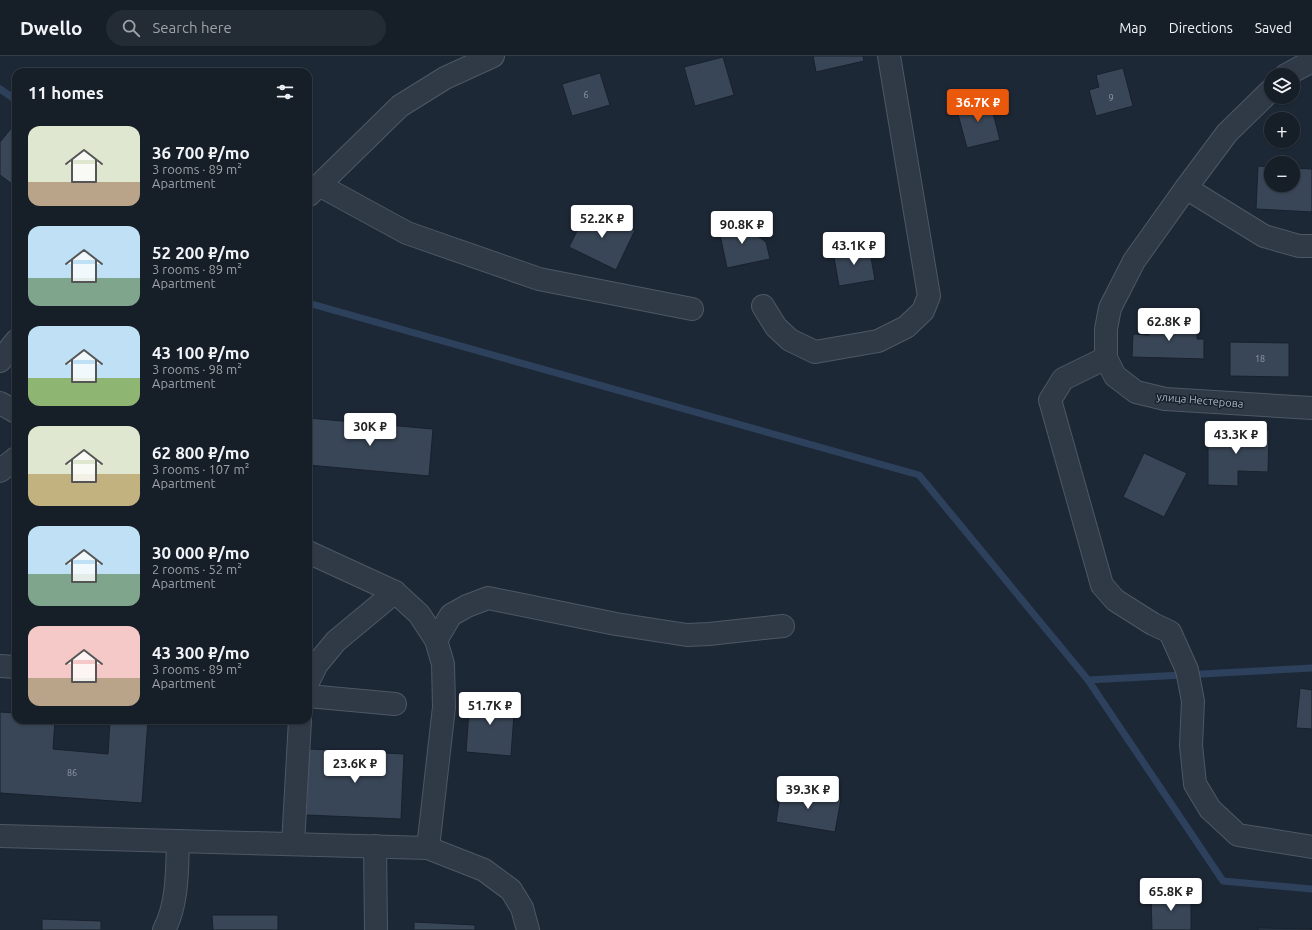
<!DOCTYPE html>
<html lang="en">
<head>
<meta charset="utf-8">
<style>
  :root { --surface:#161e28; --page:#232b34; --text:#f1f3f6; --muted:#9ea2a8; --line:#353c45; --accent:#ea580c }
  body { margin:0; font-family:Ubuntu,sans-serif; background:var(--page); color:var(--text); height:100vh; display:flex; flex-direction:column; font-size:15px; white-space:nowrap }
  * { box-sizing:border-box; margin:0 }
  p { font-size:13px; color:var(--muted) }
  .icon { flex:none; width:22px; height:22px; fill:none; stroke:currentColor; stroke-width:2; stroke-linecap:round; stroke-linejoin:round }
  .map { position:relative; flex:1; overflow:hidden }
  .sheet { position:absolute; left:12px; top:12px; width:300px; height:656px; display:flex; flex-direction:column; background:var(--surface); border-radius:12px; box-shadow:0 1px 3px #0004,0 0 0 1px var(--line) }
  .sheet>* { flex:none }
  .controls { position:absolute; left:1264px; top:12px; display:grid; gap:8px }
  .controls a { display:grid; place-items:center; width:36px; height:36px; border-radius:50%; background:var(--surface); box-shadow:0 1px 3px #0004,0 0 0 1px var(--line); font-size:20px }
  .price { position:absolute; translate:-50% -34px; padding:0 9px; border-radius:4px; background:#fff; color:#222; font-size:13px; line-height:26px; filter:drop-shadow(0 1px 2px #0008) }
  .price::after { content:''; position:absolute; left:50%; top:24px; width:12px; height:9px; margin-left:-6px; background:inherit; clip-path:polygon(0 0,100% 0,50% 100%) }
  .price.on { background:var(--accent); color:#fff }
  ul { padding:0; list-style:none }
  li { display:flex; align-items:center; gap:12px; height:100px; padding:0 16px }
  li span { display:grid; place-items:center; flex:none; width:112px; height:80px; border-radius:12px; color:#555 }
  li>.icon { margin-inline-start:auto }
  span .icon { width:48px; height:48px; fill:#fffc; stroke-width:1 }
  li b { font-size:17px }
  h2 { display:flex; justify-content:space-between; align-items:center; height:48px; padding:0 16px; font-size:17px }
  header { display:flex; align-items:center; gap:24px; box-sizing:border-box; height:56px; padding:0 20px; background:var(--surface); border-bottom:1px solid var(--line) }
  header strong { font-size:19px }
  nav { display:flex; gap:22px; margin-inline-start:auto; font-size:14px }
  .search { width:280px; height:36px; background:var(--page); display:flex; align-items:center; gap:10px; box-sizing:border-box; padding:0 14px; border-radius:22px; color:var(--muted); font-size:15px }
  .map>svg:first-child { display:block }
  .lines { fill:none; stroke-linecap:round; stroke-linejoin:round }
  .stream { stroke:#2d415d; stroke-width:7 }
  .building { fill:#394657; stroke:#18212d }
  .minor-casing { stroke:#4e5765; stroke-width:24 }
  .minor { stroke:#303a47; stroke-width:22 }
  .labels { text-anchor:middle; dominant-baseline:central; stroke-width:3; stroke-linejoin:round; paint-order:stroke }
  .number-label { font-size:9px; fill:#8e98a9 }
  .street-label { font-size:11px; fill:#aab4c4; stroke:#161f2b }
</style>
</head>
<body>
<header>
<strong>Dwello</strong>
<div class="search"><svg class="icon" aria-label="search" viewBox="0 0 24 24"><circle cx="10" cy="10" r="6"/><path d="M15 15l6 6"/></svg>Search here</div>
<nav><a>Map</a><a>Directions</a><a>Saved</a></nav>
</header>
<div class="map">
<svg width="1312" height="874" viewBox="0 0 1312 874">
  <rect width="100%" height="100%" fill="#1d2836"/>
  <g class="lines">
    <g class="stream">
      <path d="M0,33L16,44"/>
      <path d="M308,247L919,419L1088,624L1312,612"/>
      <path d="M1088,624L1223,825L1312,833"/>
    </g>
  </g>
  <g class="building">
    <path d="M813,0H863L864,5L816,16Z"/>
    <path d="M723,1L734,39L695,50L684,11Z"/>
    <path d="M1123,12L1133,50L1096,60L1089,34L1099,31L1096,19Z"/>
    <path d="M600,17L610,49L572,60L562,28Z"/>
    <path d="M989,42L1000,84L967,92L956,51Z"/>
    <path d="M13,70L16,73V131L0,119V86Z"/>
    <path d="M1258,110L1271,111V129H1293V112L1312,113V156L1256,153Z"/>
    <path d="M589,151L635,174L616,214L569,191Z"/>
    <path d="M736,165L766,186L770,203L727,212L718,169Z"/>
    <path d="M869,190L875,224L839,230L833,196Z"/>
    <path d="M1149,267L1197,268V283H1204V303L1132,301L1133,278L1149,279Z"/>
    <path d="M1230,286L1289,287V321L1230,320Z"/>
    <path d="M308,362L433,373L429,420L308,409Z"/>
    <path d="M1208,374H1269L1268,416L1238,415V430L1208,429Z"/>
    <path d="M1144,397L1187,417L1164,461L1123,441Z"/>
    <path d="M1300,632L1312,634V673L1296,672Z"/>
    <path d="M470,640L515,644L511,700L466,696Z"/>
    <path d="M0,656L16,657V664H55L53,693L108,698L110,664H148L142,747L0,737Z"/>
    <path d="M309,693L404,698L401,763L306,759Z"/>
    <path d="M781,733L841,743L835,776L776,766Z"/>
    <path d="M1191,838V874H1152L1151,839Z"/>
    <path d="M212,859H278V874H213Z"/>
    <path d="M42,863L101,865V874H42Z"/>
    <path d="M414,866L475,869V874H414Z"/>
    <path d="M1258,872L1312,873V874H1258Z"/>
  </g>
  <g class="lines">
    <defs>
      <g id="minor">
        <path d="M1286,19L1312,5"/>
        <path d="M1271,34L1227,77L1186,132L1134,205L1110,252L1106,273V302L1115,320L1136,336L1165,343L1312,352"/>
        <path d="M319,129L407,177L539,223L692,253"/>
        <path d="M1186,132L1264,180L1299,190H1312"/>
        <path d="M309,139L400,50L445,22L493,0"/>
        <path d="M763,250L776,271L790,284L815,296L878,285L906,271L923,255L929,240L889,0"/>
        <path d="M1106,302L1063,323L1050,344L1102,529L1115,544L1153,568L1170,576L1187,614L1193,645L1191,689L1195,728L1210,753L1238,779L1312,791"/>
        <path d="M0,305L16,285"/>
        <path d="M0,347L16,356"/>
        <path d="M0,415L16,402"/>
        <path d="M308,496L395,536L419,558L436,584L443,608L444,651L428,792L484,814L511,834L522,852L528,874"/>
        <path d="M436,584L451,559L467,550L488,542L616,568L687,579L709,578L783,570"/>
        <path d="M0,610L16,611"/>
        <path d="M308,626L317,608L336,585L395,536"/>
        <path d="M308,640L395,648"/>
        <path d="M0,780L428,792"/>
        <path d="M293,788L300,664"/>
        <path d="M375,790L376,874"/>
        <path d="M164,874C178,848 177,813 178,785"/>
      </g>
    </defs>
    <use href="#minor" class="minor-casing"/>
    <use href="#minor" class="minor"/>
  </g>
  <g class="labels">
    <g class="number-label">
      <text x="586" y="39">6</text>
      <text x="1111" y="42">9</text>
      <text x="1260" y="303">18</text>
      <text x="72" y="717">86</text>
    </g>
    <g class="street-label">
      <text transform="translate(1200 344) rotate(5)">улица Нестерова</text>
    </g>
  </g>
</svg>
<div class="controls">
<a><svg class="icon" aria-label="layers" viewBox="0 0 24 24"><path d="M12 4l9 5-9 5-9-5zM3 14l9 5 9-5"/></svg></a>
<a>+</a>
<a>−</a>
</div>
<b class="price on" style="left:978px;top:67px">36.7K ₽</b>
<b class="price" style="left:602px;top:183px">52.2K ₽</b>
<b class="price" style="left:742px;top:189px">90.8K ₽</b>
<b class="price" style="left:854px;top:210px">43.1K ₽</b>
<b class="price" style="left:1169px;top:286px">62.8K ₽</b>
<b class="price" style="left:370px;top:391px">30K ₽</b>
<b class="price" style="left:1236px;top:399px">43.3K ₽</b>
<b class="price" style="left:490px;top:670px">51.7K ₽</b>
<b class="price" style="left:355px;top:728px">23.6K ₽</b>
<b class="price" style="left:808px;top:754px">39.3K ₽</b>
<b class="price" style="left:1171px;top:856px">65.8K ₽</b>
<section class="sheet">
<h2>11 homes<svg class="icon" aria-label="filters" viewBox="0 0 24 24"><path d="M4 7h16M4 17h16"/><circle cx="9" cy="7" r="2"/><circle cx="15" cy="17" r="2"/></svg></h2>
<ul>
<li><span style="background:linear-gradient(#dfe7d0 70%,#b9a48a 0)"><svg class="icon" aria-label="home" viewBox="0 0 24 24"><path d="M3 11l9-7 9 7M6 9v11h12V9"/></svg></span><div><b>36 700 ₽/mo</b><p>3 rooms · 89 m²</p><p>Apartment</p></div></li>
<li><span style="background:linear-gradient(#bfe0f5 65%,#7fa58c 0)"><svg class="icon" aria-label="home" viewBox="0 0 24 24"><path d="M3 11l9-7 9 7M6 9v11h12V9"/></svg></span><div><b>52 200 ₽/mo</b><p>3 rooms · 89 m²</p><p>Apartment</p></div></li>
<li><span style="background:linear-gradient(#bfe0f5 65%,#8fb573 0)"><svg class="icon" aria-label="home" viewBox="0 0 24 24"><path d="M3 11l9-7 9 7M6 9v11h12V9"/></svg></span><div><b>43 100 ₽/mo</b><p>3 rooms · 98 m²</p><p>Apartment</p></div></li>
<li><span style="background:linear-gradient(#dfe7d0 60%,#c2b280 0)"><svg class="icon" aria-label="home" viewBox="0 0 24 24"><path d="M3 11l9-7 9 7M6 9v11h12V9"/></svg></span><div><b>62 800 ₽/mo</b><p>3 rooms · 107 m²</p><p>Apartment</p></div></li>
<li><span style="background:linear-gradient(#bfe0f5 60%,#7fa58c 0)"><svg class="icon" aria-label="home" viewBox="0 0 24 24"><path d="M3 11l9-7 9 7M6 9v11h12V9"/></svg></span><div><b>30 000 ₽/mo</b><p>2 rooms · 52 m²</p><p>Apartment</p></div></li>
<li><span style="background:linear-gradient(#f6c9c9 65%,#b9a48a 0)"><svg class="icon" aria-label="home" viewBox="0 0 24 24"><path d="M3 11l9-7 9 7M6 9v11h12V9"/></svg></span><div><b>43 300 ₽/mo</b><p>3 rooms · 89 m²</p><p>Apartment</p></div></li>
</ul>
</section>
</div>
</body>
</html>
